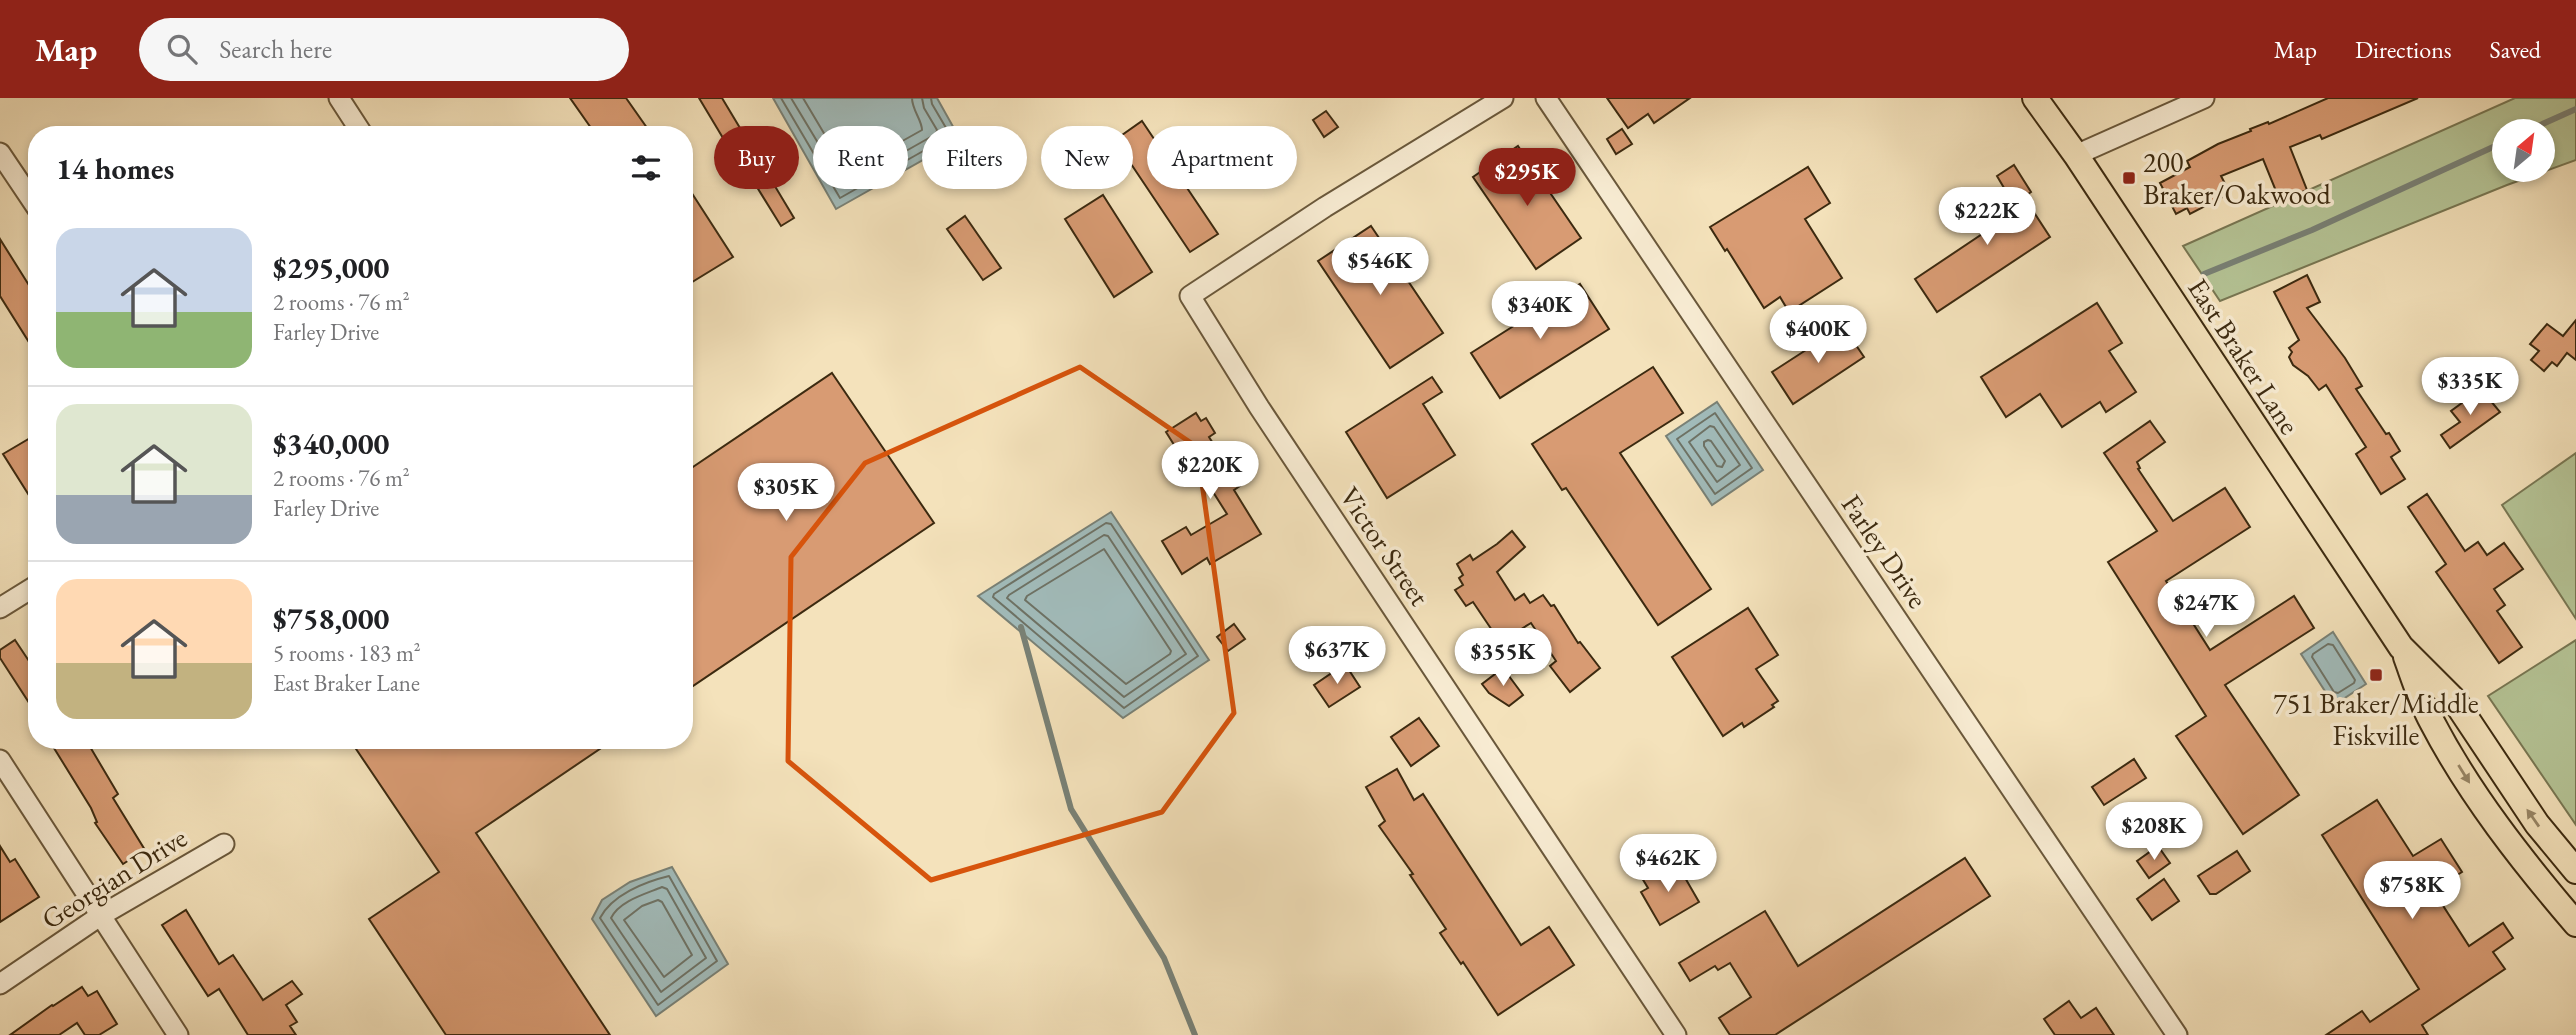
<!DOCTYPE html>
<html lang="en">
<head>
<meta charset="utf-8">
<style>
  :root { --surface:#fff; --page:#f6f6f6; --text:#202124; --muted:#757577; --line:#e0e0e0; --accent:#8f2418 }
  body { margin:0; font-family:"EB Garamond",serif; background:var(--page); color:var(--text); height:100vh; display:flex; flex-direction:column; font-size:26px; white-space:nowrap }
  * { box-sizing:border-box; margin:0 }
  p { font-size:23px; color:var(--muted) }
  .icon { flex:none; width:38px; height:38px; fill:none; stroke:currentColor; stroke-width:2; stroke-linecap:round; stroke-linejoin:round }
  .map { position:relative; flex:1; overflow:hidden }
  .details { position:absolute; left:28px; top:28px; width:665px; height:623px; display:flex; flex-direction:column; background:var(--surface); border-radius:28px; box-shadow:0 4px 10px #0003 }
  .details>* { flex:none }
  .hud { position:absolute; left:714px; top:28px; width:665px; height:63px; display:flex; gap:14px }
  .needle { width:46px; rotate:29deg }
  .tools { position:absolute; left:2492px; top:21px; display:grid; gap:14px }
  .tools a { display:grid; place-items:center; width:63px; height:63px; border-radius:50%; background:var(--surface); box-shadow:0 4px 10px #0003; font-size:35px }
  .price { position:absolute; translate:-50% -60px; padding:0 16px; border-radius:24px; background:#fff; color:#222; font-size:23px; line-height:46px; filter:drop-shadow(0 2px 4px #0008) }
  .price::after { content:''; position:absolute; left:50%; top:42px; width:21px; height:16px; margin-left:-10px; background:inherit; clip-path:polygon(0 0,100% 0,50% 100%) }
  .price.current { background:var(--accent); color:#fff }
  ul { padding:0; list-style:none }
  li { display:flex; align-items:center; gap:21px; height:175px; padding:0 28px }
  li+li { border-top:2px solid var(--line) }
  li span { display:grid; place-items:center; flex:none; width:196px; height:140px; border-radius:21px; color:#555 }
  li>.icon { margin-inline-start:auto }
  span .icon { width:84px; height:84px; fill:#fffc; stroke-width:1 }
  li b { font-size:30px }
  h2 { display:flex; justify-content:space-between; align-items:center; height:84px; padding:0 28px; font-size:30px }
  .tag { padding:0 24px; border-radius:32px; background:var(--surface); box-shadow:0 4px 10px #0003; font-size:24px; line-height:63px }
  .tag.current { background:var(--accent); color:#fff }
  header { display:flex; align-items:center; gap:42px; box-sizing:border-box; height:98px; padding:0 35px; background:var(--accent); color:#fff }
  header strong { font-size:33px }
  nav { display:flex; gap:38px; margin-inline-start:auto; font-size:24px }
  .search { width:490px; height:63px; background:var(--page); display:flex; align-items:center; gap:18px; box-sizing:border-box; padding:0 24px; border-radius:38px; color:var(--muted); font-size:26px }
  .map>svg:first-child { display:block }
  .green { fill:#b5c496; stroke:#787753; stroke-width:2; fill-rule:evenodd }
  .water { fill:#a1bbba; stroke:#798176; stroke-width:2 }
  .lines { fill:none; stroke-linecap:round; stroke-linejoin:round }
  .shore { stroke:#6e7265; stroke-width:2 }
  .stream { stroke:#798176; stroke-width:6 }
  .building { fill:#d89b73; stroke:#3c2a10; stroke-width:2 }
  .minor-casing { stroke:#6a583b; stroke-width:23 }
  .major-casing { stroke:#3c2a10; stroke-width:28 }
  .minor { stroke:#f8ecd3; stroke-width:19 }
  .major { stroke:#f4e2bb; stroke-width:24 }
  .oneway { fill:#988666 }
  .marked { fill:none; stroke:#d7540c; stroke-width:5; stroke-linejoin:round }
  .poi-dot { fill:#8f2418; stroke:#f8ecd3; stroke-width:2.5 }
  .labels { text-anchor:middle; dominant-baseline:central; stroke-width:7; stroke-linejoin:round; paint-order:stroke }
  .poi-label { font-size:28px; fill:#3c2a10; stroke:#f8ecd3; text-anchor:start }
  .street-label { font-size:28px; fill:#3c2a10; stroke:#f8ecd3 }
</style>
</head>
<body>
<header>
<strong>Map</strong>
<div class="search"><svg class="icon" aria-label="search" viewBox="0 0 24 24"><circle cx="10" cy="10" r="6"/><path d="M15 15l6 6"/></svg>Search here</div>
<nav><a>Map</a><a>Directions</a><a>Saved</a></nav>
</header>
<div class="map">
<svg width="2576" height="937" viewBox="0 0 2576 937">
  <rect width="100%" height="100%" fill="#f4e2bb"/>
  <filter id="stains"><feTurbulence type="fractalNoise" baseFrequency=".00286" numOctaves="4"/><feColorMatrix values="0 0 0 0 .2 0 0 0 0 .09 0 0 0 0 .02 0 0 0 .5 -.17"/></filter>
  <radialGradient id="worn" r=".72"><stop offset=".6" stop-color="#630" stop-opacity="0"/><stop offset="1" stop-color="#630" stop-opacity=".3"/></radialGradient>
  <g class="green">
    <path d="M2515,0H2576V62L2507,87L2220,203L2183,148ZM2504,33H2543V72H2504Z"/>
    <path d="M2576,355V521L2502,407Z"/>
    <path d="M2576,542V727L2488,598Z"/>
  </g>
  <g class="water">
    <path d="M773,0H937L960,41L836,111Z"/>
    <path d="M1717,304L1763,372L1712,407L1666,338Z"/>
    <path d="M1111,414L1209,562L1123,620L978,498Z"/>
    <path d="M2333,534L2366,586L2334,607L2301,556Z"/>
    <path d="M672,769L728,866L656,918L592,821L602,802L630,784Z"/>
  </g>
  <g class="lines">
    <g class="shore">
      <path d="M781,0L840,100L948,39L949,35L932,6L931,0"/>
      <path d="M791,0L844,88L936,36L937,32L924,10L922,0"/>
      <path d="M803,0L847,74L922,32C922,22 912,12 912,0"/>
      <path d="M1715,315L1752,370L1715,396L1677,341Z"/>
      <path d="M1710,328L1714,329L1740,367L1717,384L1689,344Z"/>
      <path d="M1708,342L1711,343L1725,363L1722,369L1717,368L1704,348V344Z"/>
      <path d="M1106,425L1111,426L1198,558L1124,610L993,499L994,496Z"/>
      <path d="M1104,437L1108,438L1186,556L1124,599L1007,500L1009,497Z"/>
      <path d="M1104,451L1171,553L1170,556L1126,586L1025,502L1027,498Z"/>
      <path d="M2328,546L2333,547L2355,582L2354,585L2338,595L2334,594L2312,559L2313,556Z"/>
      <path d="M669,778L717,863L658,907L600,820C612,797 644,784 669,778Z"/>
      <path d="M662,789L667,791L706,860L661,894L611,820C619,803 645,796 662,789Z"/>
      <path d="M658,802L662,804L692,857L664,879L624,822L642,808Z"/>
    </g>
    <g class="stream">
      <path d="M2527,33L2576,11"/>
      <path d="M2204,176L2312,132L2504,44"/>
      <path d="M1021,529L1071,711L1164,860L1195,937"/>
    </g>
  </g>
  <g class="building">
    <path d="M570,0H626L652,37H596Z"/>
    <path d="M699,0H722L794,120L781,128L747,73L744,75Z"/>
    <path d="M1607,0H1690L1654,25L1648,16L1628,30Z"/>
    <path d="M2328,0H2418L2322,41L2320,37L2290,49L2307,92L2280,103L2263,61L2221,78L2230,95L2190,116L2187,110L2176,116L2160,85L2190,69L2187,63L2218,46L2251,33L2250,31L2268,24L2269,26Z"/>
    <path d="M1326,13L1338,29L1324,39L1313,22Z"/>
    <path d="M1142,23L1218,136L1190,154L1115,42Z"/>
    <path d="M1622,31L1632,46L1616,56L1607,41Z"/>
    <path d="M1518,48L1581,140L1536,171L1473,79Z"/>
    <path d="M2014,67L2031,94L2024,99L2050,139L1937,214L1915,181L2006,120L1995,103L2007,95L1997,78Z"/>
    <path d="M1808,69L1830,105L1805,121L1842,180L1789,214L1780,199L1764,210L1727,151L1725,153L1710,129Z"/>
    <path d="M684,83L733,159L684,189Z"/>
    <path d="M1103,97L1152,174L1114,199L1065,121Z"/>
    <path d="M965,118L1001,170L983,182L947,131Z"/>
    <path d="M1371,128L1443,235L1390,270L1318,163Z"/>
    <path d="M0,141L37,200V257L0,198Z"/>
    <path d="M2307,177L2320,204L2307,210L2345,260L2362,288L2356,291L2386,336L2389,335L2400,353L2391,359L2405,381L2381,396L2356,356L2366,349L2326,287L2319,292L2308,278L2293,267L2289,259L2292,254L2289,250L2299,242L2274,194Z"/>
    <path d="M1580,186L1609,231L1500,300L1471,255Z"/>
    <path d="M2097,205L2122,245L2109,253L2136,294L2106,314L2100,304L2062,329L2040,296L2006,319L1981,279Z"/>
    <path d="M2576,222V262L2567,255L2557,268L2552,264L2544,273L2531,262L2539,253L2530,246L2547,226L2563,238Z"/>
    <path d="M1843,228L1864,259L1793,306L1772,274Z"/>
    <path d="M1653,269L1683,315L1620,355L1711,491L1658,527L1566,390L1562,392L1532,346Z"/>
    <path d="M832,275L934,425L684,594V375Z"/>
    <path d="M1432,279L1442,294L1423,306L1455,357L1387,400L1346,334Z"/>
    <path d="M2481,291L2500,314L2450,350L2441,337L2460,324L2451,313Z"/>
    <path d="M1196,315L1201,323L1206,320L1215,335L1209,339L1240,388L1234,392L1261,436L1210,466L1207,460L1182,476L1162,443L1186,429L1191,437L1227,416L1187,353L1184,354L1180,348L1176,350L1166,334Z"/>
    <path d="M2150,323L2165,344L2137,364L2140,370L2138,371L2173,423L2225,390L2250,429L2166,483L2210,552L2294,498L2314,530L2225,587L2299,697L2243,736L2176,638L2206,618L2108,464L2157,433L2104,355Z"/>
    <path d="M37,336V410L3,356Z"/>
    <path d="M2427,396L2465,453L2478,444L2487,457L2504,445L2523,471L2494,491L2505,507L2497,513L2522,549L2499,565L2436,474L2446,466L2408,409Z"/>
    <path d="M1512,433L1525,449L1497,474L1515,502L1524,496L1530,505L1543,497L1551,508L1554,507L1578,545L1580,544L1600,570L1570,594L1550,568L1556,563L1531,525L1500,544L1473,504L1466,508L1455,492L1463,487L1459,480L1463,477L1457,466L1470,457L1473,462L1497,446Z"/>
    <path d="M1748,510L1778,557L1756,571L1778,603L1772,607L1774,609L1744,629L1742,625L1723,638L1672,559Z"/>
    <path d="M1234,526L1245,541L1228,553L1217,539Z"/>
    <path d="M15,542L37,575V617L0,560V552Z"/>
    <path d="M1345,566L1360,589L1329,609L1314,587Z"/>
    <path d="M1503,570L1523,597L1509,608L1489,595L1482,586Z"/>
    <path d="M1419,620L1439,648L1411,668L1391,639Z"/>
    <path d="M49,642H86L118,696L113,700L145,752L123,766L95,725L97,724L91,710Z"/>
    <path d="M350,642H613L476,735L610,937H446L369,821L439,774Z"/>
    <path d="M2134,661L2146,680L2104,707L2092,689Z"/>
    <path d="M1397,671L1414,702L1423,696L1521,847L1549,829L1574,867L1498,917L1463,864L1461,866L1440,835L1446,831L1410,777L1413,776L1379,728L1385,723L1366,689Z"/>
    <path d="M2377,702L2413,758L2441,741L2462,774L2433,792L2469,848L2503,825L2513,840L2493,854L2505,871L2422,927L2428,937H2326L2362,913L2370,924L2419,891L2322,737Z"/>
    <path d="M0,748L10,764L15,761L39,799L0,824Z"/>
    <path d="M2158,748L2170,765L2149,780L2137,763Z"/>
    <path d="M2237,753L2250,773L2216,796H2210L2198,778Z"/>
    <path d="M1965,760L1990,798L1775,937H1730L1719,920L1751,899L1730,865L1718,872L1715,868L1690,883L1679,865L1765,813L1798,868Z"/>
    <path d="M1663,767L1669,777L1680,771L1699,804L1660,827L1641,794L1648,790L1642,780Z"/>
    <path d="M2164,781L2179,803L2152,822L2137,801Z"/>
    <path d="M186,812L219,866L233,857L263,902L292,883L302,896L286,907L297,924L290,928L296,937H248L219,891L208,898L162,827Z"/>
    <path d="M82,889L88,898L97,893L117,926L99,937H85L77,925L59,937H10L52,907L53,908Z"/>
    <path d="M2069,903L2081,920L2096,910L2114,937H2055L2044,921Z"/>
  </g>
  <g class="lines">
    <defs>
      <g id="minor">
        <path d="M339,0L363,37"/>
        <path d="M1503,0L1325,109L1190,198L1259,309L1676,937"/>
        <path d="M1546,0L2177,937"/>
        <path d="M0,55L37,110"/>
        <path d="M2076,57L2204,0"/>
        <path d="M0,510L37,487"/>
        <path d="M0,662L178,937"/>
        <path d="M0,886L100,818L224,746"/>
      </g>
      <g id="major">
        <path d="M2035,0L2076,57L2401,549L2455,603L2537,726L2576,773"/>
        <path d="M2406,559C2414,581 2421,604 2432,624C2470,697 2523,764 2576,826"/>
      </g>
    </defs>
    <use href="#minor" class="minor-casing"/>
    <use href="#major" class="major-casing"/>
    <use href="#minor" class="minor"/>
    <use href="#major" class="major"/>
  </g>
  <defs><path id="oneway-solid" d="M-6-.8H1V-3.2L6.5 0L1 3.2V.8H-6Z" transform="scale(1.75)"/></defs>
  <g class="oneway">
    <use href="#oneway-solid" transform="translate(2464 676) rotate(58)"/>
    <use href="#oneway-solid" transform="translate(2533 720) rotate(-125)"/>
  </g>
  <path class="marked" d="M1080,269L1197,349L1234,615L1162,714L931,782L788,663L791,459L865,365Z"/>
  <g class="poi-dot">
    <rect x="2122" y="73" width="14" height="14" rx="3.5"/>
    <rect x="2369" y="570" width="14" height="14" rx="3.5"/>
  </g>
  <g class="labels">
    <g class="poi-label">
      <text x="2143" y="64">200<tspan x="2143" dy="32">Braker/Oakwood</tspan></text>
      <text x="2376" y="605" text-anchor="middle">751 Braker/Middle<tspan x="2376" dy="32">Fiskville</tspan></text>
    </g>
    <g class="street-label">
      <text transform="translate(2244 258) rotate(57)">East Braker Lane</text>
      <text transform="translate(1385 448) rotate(56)">Victor Street</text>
      <text transform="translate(1885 453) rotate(56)">Farley Drive</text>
      <text transform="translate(114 780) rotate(-32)">Georgian Drive</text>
    </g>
  </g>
  <rect width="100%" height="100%" filter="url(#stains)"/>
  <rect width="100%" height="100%" fill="url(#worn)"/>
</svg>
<div class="tools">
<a><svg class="needle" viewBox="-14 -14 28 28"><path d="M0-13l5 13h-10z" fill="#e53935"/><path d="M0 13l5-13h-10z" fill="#757577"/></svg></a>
</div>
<b class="price current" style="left:1527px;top:110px">$295K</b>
<b class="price" style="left:1987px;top:149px">$222K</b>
<b class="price" style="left:1380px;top:199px">$546K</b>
<b class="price" style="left:1540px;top:243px">$340K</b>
<b class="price" style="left:1818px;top:267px">$400K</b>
<b class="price" style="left:2470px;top:319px">$335K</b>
<b class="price" style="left:1210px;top:403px">$220K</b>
<b class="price" style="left:786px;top:425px">$305K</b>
<b class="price" style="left:2206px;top:541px">$247K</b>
<b class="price" style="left:1337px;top:588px">$637K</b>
<b class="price" style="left:1503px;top:590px">$355K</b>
<b class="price" style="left:2154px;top:764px">$208K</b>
<b class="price" style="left:1668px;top:796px">$462K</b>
<b class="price" style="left:2412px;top:823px">$758K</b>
<div class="hud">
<a class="tag current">Buy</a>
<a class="tag">Rent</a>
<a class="tag">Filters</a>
<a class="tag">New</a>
<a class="tag">Apartment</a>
</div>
<section class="details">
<h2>14 homes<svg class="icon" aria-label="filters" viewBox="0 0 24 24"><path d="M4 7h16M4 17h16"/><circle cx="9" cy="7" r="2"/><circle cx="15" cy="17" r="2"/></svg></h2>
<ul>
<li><span style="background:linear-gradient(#c9d6e8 60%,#8fb573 0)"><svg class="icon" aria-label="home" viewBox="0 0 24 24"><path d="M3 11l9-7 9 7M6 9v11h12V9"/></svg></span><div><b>$295,000</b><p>2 rooms · 76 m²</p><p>Farley Drive</p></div></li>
<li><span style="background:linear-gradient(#dfe7d0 65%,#9aa5b1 0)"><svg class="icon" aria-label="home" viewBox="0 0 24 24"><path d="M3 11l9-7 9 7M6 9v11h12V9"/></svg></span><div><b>$340,000</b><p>2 rooms · 76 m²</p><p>Farley Drive</p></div></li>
<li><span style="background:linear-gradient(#ffd9b3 60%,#c2b280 0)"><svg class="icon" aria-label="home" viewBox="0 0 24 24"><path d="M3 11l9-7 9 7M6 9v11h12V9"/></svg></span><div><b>$758,000</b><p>5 rooms · 183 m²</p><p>East Braker Lane</p></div></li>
</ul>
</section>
</div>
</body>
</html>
